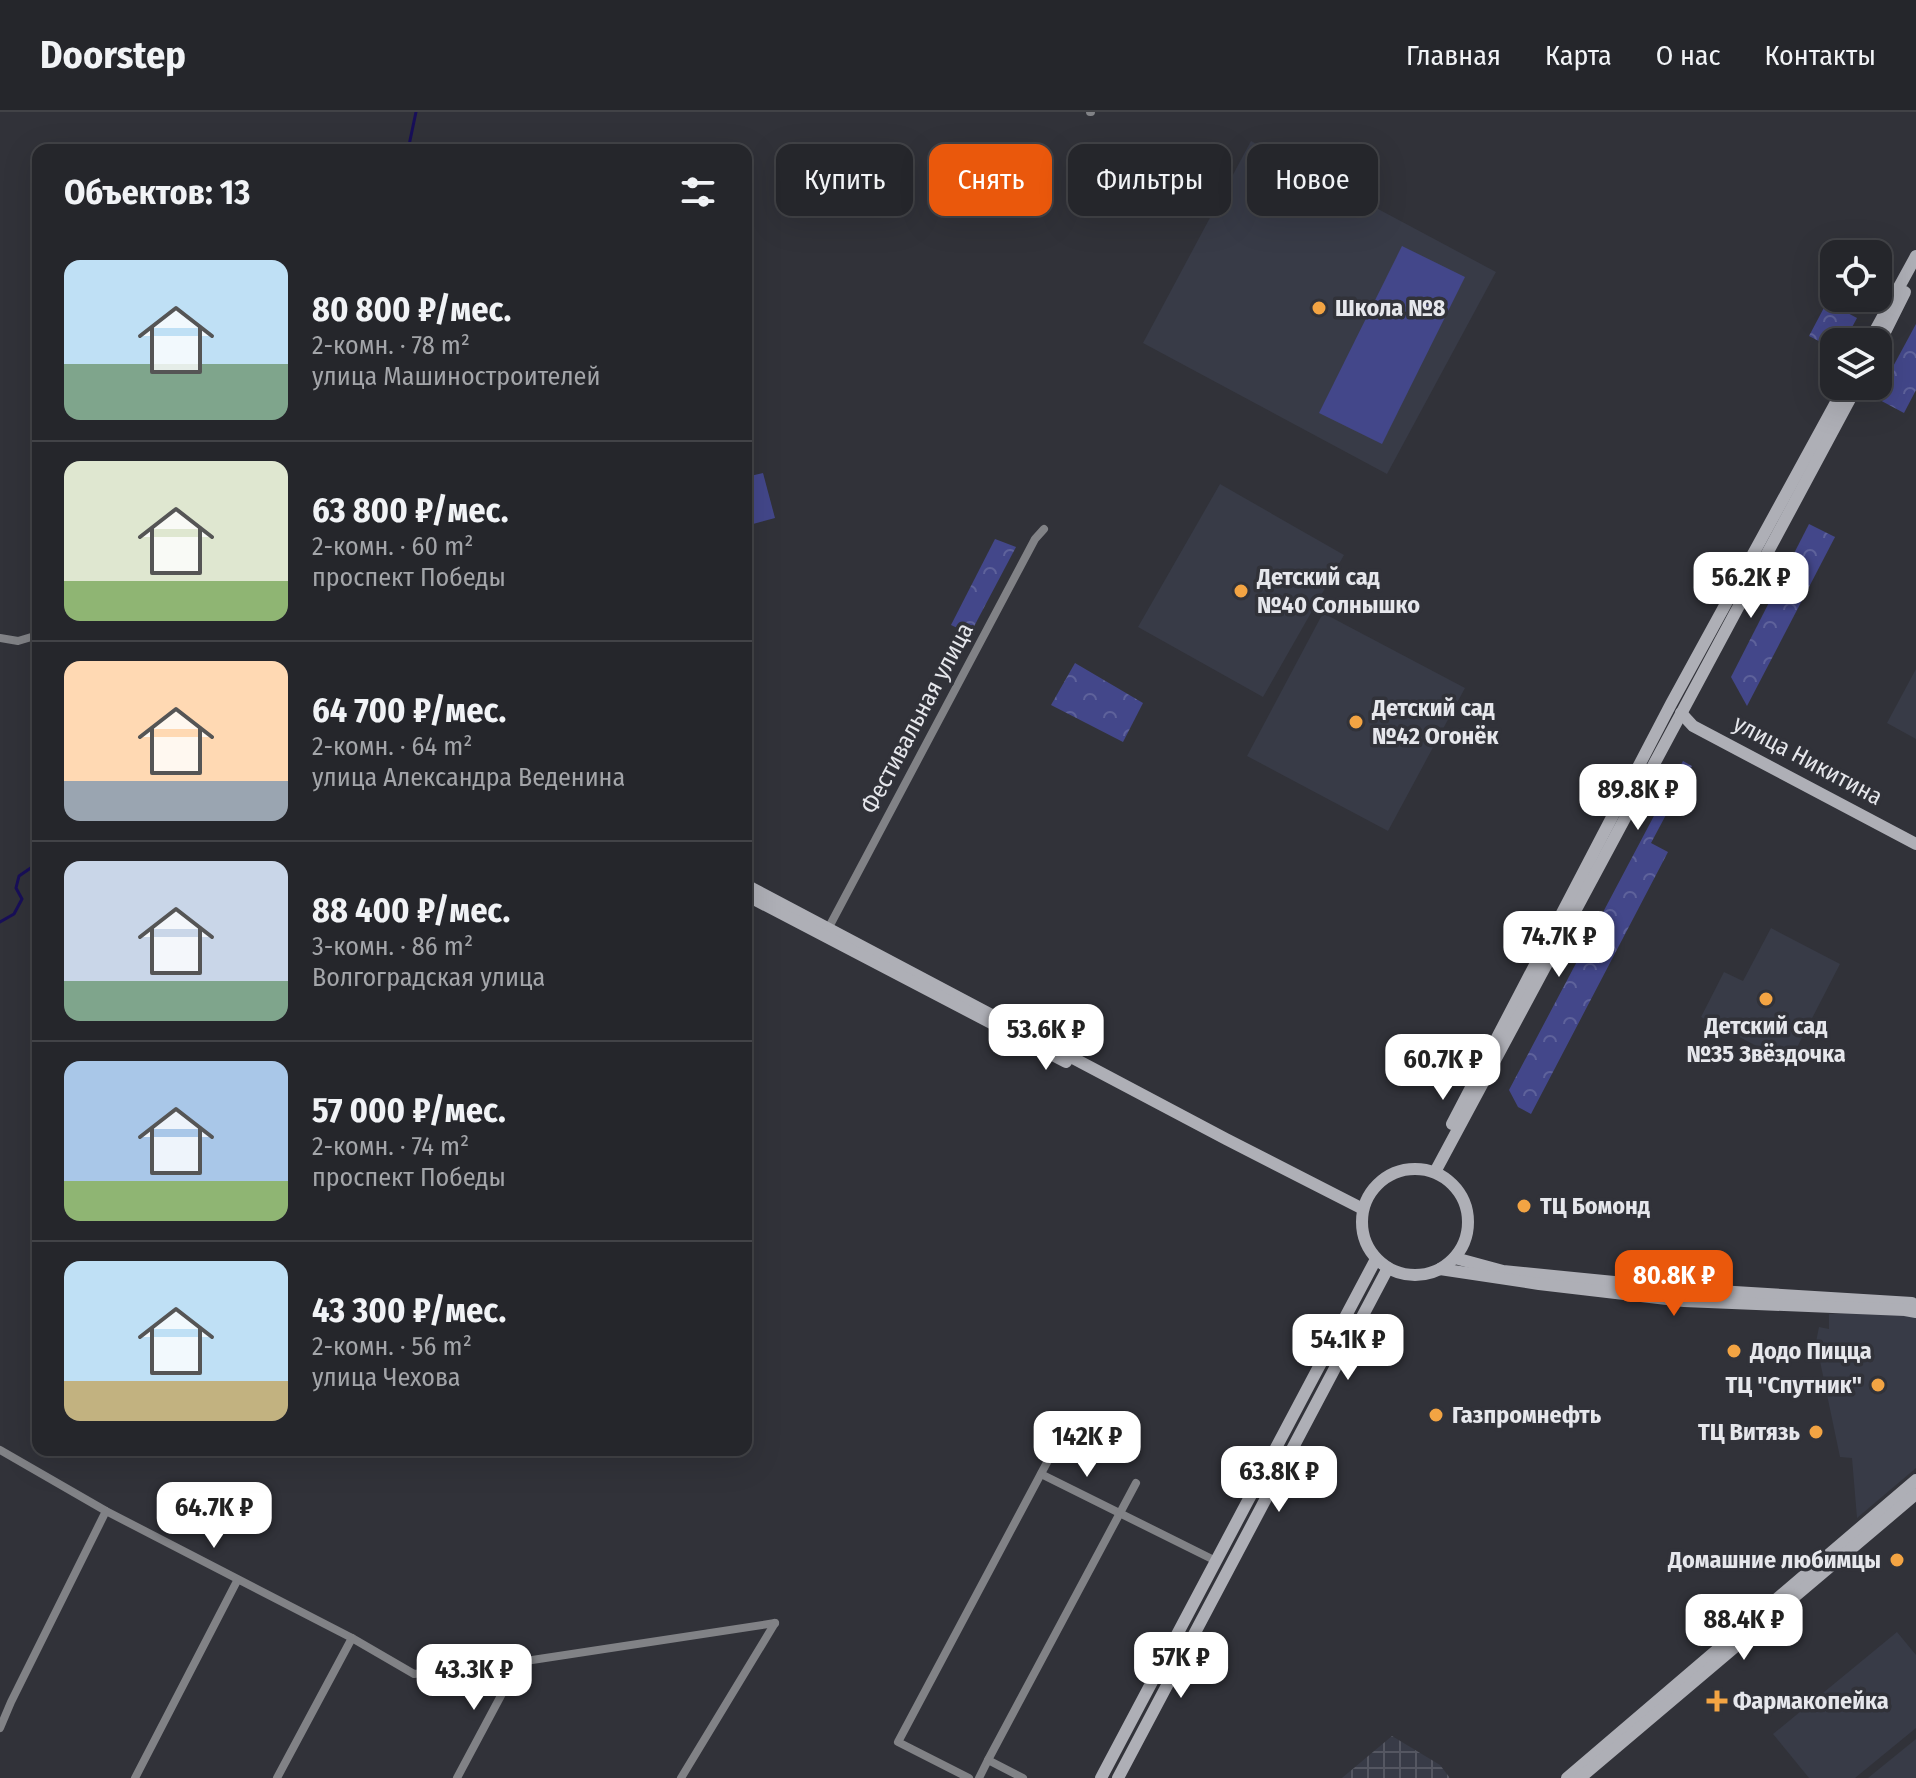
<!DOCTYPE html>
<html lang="ru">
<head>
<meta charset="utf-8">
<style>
  :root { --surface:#25262b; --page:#313237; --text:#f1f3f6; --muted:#a3a5a9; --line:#424347; --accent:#ea580c }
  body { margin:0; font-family:"Fira Sans Condensed",sans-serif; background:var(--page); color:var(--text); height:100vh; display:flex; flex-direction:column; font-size:30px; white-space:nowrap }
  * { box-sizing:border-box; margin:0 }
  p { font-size:26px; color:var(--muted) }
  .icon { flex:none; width:44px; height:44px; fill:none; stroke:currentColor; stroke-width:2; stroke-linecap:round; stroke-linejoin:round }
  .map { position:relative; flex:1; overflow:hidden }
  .drawer { position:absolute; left:32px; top:32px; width:720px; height:1312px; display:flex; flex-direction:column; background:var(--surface); border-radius:16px; box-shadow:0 8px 32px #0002,0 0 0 2px var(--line) }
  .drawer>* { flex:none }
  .hud { position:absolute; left:776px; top:32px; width:760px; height:72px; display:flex; gap:16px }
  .buttons { position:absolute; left:1820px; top:128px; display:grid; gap:16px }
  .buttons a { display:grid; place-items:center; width:72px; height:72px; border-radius:16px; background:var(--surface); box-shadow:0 8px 32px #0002,0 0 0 2px var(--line); font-size:40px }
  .price { position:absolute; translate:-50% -68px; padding:0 18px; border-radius:16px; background:#fff; color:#222; font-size:26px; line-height:52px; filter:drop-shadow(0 2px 4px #0008) }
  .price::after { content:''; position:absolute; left:50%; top:48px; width:24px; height:18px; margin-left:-12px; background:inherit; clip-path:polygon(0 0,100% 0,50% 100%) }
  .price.active { background:var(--accent); color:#fff }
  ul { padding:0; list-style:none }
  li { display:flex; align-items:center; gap:24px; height:200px; padding:0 32px }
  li+li { border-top:2px solid var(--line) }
  li span { display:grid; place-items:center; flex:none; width:224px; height:160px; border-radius:16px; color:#555 }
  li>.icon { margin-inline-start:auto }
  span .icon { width:96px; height:96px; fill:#fffc; stroke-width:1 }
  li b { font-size:34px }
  h2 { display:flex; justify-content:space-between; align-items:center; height:96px; padding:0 32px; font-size:34px }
  .chip { padding:0 28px; border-radius:16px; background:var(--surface); box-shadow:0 8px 32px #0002,0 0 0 2px var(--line); font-size:28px; line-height:72px }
  .chip.active { background:var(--accent); color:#fff }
  header { display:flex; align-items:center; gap:48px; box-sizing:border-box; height:112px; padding:0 40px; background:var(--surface); border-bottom:2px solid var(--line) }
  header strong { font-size:38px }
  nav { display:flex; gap:44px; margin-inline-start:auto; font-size:28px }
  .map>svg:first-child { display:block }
  .built { fill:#383b47 }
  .industrial { fill:url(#industrial-grid) }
  .green { fill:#43478a }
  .forest { fill:url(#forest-crowns) }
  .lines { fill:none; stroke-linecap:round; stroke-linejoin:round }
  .stream { stroke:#180f59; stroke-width:3 }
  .street { stroke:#818286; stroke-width:8 }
  .secondary { stroke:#aeafb6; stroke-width:12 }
  .poi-dot { fill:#f3a443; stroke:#313239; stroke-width:3 }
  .labels { text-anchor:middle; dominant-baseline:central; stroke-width:7; stroke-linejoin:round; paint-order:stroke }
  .poi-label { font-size:24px; font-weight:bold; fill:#e6e7ec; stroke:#313239; text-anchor:start }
  .street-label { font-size:24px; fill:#e6e7ec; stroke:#313239 }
</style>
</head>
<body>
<header>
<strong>Doorstep</strong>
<nav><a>Главная</a><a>Карта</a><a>О нас</a><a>Контакты</a></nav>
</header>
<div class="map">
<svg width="1916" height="1666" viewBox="0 0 1916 1666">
  <defs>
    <pattern id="industrial-grid" width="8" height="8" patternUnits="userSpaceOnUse" patternTransform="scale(2)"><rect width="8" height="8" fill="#383b47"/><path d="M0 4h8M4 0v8" fill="none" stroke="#555762"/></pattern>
    <pattern id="forest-crowns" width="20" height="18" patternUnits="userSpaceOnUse" patternTransform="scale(2)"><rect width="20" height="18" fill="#43478a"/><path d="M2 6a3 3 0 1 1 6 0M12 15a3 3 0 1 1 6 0" fill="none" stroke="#5e629b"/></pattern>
  </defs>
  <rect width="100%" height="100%" fill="#313239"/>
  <g class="built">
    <path d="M1251,29L1496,160L1387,362L1143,231Z"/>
    <path d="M1220,372L1344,443L1263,585L1138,515Z"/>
    <path d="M1323,501L1465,576L1388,719L1247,644Z"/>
    <path d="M1916,557V627L1887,611Z"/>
    <path d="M1771,816L1840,852L1789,951L1701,905L1724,860L1743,869Z"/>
    <path d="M1882,1199L1916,1206V1356L1857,1406L1852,1346L1840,1345L1816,1230L1819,1215L1829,1217V1202Z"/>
    <path d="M1897,1520L1916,1543V1616L1855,1666H1809L1773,1622Z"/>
    <path d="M1916,1627V1666H1868Z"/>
  </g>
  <path class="industrial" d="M1392,1624L1440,1653L1450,1666H1342Z"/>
  <g class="green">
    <path d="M1402,134L1465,165L1382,332L1319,301Z"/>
    <path d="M763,361L775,406L753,412L746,387V365Z"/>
  </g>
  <g class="forest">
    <path d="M1827,190L1857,206L1844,230H1834V237L1809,224Z"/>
    <path d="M1916,212V278L1904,301L1876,286Z"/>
    <path d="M1809,412L1835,425L1747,594L1731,565Z"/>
    <path d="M995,427L1016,435L970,522L951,513Z"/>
    <path d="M1075,551L1143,591L1123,630L1051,593Z"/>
    <path d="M1683,649L1692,654L1651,731L1668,740L1531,1002L1518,995L1509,978Z"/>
  </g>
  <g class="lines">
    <g class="stream">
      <path d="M408,38L416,0"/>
      <path d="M0,810L14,802L22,787L16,776L19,764L38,751"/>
    </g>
    <g class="street">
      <path d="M1090,0H1091"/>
      <path d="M0,526L18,529L38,523"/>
      <path d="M829,815L1035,427L1044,417"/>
      <path d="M0,1338L106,1399L352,1526L414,1562L519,1550L775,1511"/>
      <path d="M1041,1362L1216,1449"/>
      <path d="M0,1616L11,1590L106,1399"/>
      <path d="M988,1648L1136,1371"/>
      <path d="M135,1666L237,1469"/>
      <path d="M277,1666L352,1526"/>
      <path d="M457,1666L519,1550"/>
      <path d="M681,1666L775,1511"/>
      <path d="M969,1666L898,1630L1068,1311"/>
      <path d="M979,1666L988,1648L1023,1666"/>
    </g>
    <g class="secondary">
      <path d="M1869,230L1916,144"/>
      <path d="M1878,234L1905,180"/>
      <path d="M1681,601L1693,614L1916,732"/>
      <path d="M746,773L1226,1027L1363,1097"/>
      <path d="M746,783L1066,950"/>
      <path d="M1452,1012L1671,592L1845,274"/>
      <circle cx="1415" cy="1110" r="53"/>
      <path d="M1435,1060L1857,274"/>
      <path d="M1455,1146L1503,1159L1685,1177L1912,1191"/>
      <path d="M1440,1157L1539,1172L1684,1189L1905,1198L1916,1200"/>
      <path d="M1101,1666L1376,1147"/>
      <path d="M1118,1666L1388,1156"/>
      <path d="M1567,1666L1916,1368"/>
      <path d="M1580,1666L1916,1382"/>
    </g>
  </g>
  <g class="poi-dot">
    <circle cx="1319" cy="196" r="8"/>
    <circle cx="1241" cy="479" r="8"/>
    <circle cx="1356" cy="610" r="8"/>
    <circle cx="1766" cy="887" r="8"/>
    <circle cx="1524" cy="1094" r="8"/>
    <circle cx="1734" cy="1239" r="8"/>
    <circle cx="1878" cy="1273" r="8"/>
    <circle cx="1436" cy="1303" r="8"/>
    <circle cx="1816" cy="1320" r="8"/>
    <circle cx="1897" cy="1448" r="8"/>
    <path d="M1713 1577h8v8h8v8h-8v8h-8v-8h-8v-8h8z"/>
  </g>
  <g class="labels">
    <g class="poi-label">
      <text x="1335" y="196">Школа №8</text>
      <text x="1257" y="465">Детский сад<tspan x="1257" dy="28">№40 Солнышко</tspan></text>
      <text x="1372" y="596">Детский сад<tspan x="1372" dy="28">№42 Огонёк</tspan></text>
      <text x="1766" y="914" text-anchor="middle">Детский сад<tspan x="1766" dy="28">№35 Звёздочка</tspan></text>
      <text x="1540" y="1094">ТЦ Бомонд</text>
      <text x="1750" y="1239">Додо Пицца</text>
      <text x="1862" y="1273" text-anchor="end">ТЦ "Спутник"</text>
      <text x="1452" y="1303">Газпромнефть</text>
      <text x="1800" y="1320" text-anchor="end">ТЦ Витязь</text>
      <text x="1881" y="1448" text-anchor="end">Домашние любимцы</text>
      <text x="1733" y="1589">Фармакопейка</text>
    </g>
    <g class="street-label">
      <text transform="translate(917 606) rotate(-62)">Фестивальная улица</text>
      <text transform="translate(1808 648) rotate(28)">улица Никитина</text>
    </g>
  </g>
</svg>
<div class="buttons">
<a><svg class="icon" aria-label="locate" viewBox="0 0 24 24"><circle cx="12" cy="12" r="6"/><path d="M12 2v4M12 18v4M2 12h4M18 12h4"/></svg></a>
<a><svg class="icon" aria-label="layers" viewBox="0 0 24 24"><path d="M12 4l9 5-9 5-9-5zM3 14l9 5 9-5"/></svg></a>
</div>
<b class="price" style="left:1751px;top:508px">56.2K ₽</b>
<b class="price" style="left:1638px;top:720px">89.8K ₽</b>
<b class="price" style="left:1559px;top:867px">74.7K ₽</b>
<b class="price" style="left:1046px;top:960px">53.6K ₽</b>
<b class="price" style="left:1443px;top:990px">60.7K ₽</b>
<b class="price active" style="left:1674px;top:1206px">80.8K ₽</b>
<b class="price" style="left:1348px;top:1270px">54.1K ₽</b>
<b class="price" style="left:1087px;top:1367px">142K ₽</b>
<b class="price" style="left:1279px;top:1402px">63.8K ₽</b>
<b class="price" style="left:214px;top:1438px">64.7K ₽</b>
<b class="price" style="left:1744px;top:1550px">88.4K ₽</b>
<b class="price" style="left:1181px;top:1588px">57K ₽</b>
<b class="price" style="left:474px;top:1600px">43.3K ₽</b>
<div class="hud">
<a class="chip">Купить</a>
<a class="chip active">Снять</a>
<a class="chip">Фильтры</a>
<a class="chip">Новое</a>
</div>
<section class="drawer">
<h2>Объектов: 13<svg class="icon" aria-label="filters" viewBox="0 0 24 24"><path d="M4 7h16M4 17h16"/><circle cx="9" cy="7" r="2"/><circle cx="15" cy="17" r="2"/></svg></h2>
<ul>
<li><span style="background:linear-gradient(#bfe0f5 65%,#7fa58c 0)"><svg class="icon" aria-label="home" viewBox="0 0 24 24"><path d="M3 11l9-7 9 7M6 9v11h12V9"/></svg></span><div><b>80 800 ₽/мес.</b><p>2-комн. · 78 m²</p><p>улица Машиностроителей</p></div></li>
<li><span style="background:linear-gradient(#dfe7d0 75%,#8fb573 0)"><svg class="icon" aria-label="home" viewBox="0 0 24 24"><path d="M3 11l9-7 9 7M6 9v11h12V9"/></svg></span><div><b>63 800 ₽/мес.</b><p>2-комн. · 60 m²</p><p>проспект Победы</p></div></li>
<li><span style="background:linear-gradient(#ffd9b3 75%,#9aa5b1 0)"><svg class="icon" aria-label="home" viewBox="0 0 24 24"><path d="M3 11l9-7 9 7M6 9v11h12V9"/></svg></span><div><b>64 700 ₽/мес.</b><p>2-комн. · 64 m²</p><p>улица Александра Веденина</p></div></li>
<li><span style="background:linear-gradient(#c9d6e8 75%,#7fa58c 0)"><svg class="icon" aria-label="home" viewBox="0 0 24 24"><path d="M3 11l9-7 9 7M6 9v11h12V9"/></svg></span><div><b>88 400 ₽/мес.</b><p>3-комн. · 86 m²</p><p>Волгоградская улица</p></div></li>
<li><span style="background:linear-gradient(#a9c7e8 75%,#8fb573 0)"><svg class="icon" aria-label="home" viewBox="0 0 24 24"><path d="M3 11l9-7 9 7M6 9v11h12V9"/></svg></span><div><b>57 000 ₽/мес.</b><p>2-комн. · 74 m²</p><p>проспект Победы</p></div></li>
<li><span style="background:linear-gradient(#bfe0f5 75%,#c2b280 0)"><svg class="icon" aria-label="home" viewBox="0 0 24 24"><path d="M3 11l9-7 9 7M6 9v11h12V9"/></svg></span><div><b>43 300 ₽/мес.</b><p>2-комн. · 56 m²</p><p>улица Чехова</p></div></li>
</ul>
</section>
</div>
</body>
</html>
